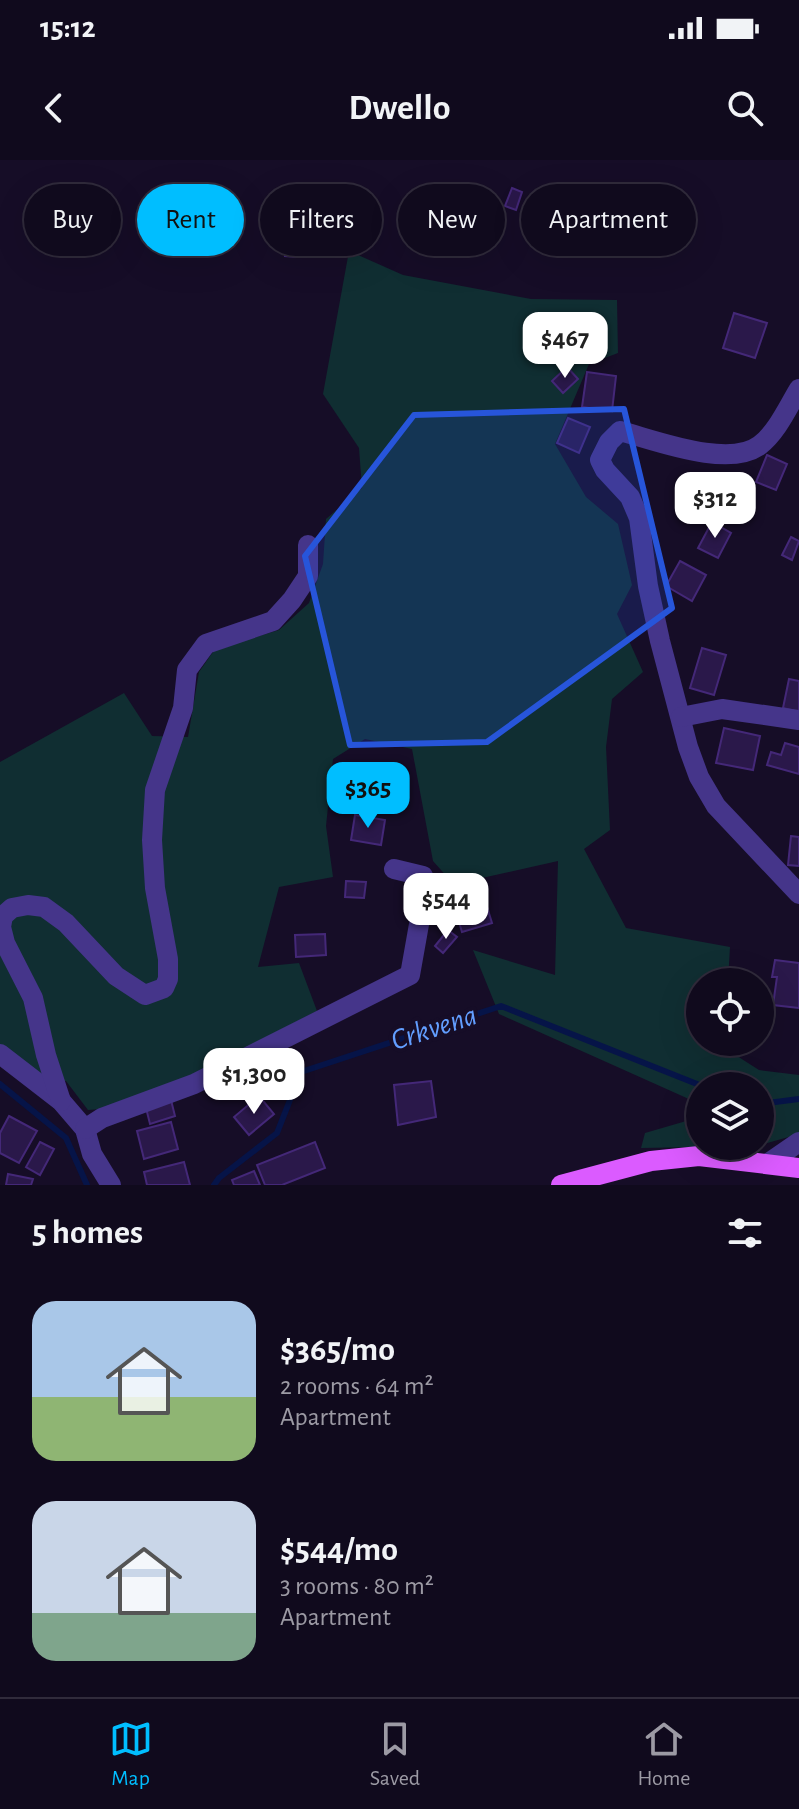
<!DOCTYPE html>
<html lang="en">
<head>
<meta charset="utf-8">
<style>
  :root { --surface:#100a1d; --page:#191326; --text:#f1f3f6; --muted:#9c9aa4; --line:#302b3b; --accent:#00beff }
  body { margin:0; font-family:"Alegreya Sans",sans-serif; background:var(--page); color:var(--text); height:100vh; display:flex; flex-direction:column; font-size:30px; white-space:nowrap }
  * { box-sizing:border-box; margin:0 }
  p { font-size:26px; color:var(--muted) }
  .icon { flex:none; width:44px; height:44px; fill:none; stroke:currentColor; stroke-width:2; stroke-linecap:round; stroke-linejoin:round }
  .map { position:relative; height:1025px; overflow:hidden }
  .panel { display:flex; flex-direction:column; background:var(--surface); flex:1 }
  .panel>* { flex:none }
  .top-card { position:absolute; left:24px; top:24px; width:752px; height:72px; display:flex; gap:16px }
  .fabs { position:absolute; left:686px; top:808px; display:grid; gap:16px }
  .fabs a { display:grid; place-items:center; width:88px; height:88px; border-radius:50%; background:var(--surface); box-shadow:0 8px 32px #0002,0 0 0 2px var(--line); font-size:40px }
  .price { position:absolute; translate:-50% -68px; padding:0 18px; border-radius:16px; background:#fff; color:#222; font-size:26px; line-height:52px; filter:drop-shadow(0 2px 4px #0008) }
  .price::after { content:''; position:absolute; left:50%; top:48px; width:24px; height:18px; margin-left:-12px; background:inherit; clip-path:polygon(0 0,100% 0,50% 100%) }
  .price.selected { background:var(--accent); color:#111 }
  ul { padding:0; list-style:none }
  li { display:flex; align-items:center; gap:24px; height:200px; padding:0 32px }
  li span { display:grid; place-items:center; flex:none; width:224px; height:160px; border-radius:24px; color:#555 }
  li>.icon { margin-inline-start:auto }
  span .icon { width:96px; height:96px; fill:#fffc; stroke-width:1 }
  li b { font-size:34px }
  h2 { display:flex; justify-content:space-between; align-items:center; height:96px; padding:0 32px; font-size:34px }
  .tag { padding:0 28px; border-radius:36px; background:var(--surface); box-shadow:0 8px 32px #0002,0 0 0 2px var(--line); font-size:28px; line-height:72px }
  .tag.selected { background:var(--accent); color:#111 }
  .status { display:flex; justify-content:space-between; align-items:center; height:56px; padding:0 40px; background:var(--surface); direction:ltr }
  .status svg { height:22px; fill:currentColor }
  header { display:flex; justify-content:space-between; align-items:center; height:104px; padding:0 32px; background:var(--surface); font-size:36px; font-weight:600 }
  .tabs { display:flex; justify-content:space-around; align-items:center; height:112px; border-top:2px solid var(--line); background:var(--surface); font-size:22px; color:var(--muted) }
  .tabs a { display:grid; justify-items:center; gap:4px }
  .tabs .selected { color:var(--accent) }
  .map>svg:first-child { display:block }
  .green { fill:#102e32 }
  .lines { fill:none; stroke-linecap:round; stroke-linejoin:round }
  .stream { stroke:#061448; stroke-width:6 }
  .building { fill:#2a184a; stroke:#442878; stroke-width:2 }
  .minor { stroke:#45358a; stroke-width:20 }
  .primary { stroke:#db5bff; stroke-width:20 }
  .marked { fill:#2755da; fill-opacity:0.2; stroke:#2755da; stroke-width:6; stroke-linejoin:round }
  .labels { text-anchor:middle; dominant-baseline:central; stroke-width:8; stroke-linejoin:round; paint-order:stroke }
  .water-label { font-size:30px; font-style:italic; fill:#629eff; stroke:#160d27 }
</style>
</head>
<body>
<div class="status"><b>15:12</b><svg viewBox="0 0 49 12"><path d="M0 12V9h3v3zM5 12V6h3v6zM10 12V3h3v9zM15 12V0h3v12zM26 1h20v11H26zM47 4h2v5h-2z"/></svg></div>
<header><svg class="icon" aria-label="back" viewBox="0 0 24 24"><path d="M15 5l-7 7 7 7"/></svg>Dwello<svg class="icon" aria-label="search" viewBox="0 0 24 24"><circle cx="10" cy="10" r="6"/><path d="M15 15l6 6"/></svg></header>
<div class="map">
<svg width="799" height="1025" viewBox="0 0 799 1025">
  <rect width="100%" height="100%" fill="#160d27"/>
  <g class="green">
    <path d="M349,91L403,115L531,139L617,140L618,193L589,204L555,284L586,337L618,364L632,425L617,454L643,512L612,539L606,587L610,670L584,689L626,768L730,787L728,822H700V882H723V887L759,910L799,915V974L760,985V926H700V944L499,854L473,790L555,815L558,701L473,720L449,719L433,701L412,589L365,579L333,599L326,666L333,717L279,727L258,807L299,803L317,851L169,928L114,948L88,950L66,921L44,923L0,886V602L124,533L152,576L188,577L199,512L215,489L279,470L309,443L323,404L326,359L362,328L359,288L323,234Z"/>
    <path d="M700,957V986H757L641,988L645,973Z"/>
  </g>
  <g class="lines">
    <g class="stream">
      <path d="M0,924L66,978L87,1025"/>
      <path d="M760,944L799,939"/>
      <path d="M214,1025L219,1018L277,973L301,912L501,846L702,926"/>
    </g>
  </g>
  <g class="building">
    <path d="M512,28L522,32L516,50L505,46Z"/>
    <path d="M286,84L299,85L298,97L285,96Z"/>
    <path d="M734,153L767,163L755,198L723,188Z"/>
    <path d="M567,207L578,219L563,233L552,221Z"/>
    <path d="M587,212L616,216L612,251L582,247Z"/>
    <path d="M568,258L590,267L579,293L557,283Z"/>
    <path d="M767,295L787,304L776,330L756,322Z"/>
    <path d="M712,362L731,373L718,398L698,388Z"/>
    <path d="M791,377L799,381L792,400L782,395Z"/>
    <path d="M680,401L706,415L692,441L666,426Z"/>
    <path d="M702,488L726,495L714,535L690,528Z"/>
    <path d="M789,519L799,521V552L783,548Z"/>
    <path d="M724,568L760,576L753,610L716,603Z"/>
    <path d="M785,583L799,587V614L767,605L771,592L781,595Z"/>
    <path d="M355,655L385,660L381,685L351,680Z"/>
    <path d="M791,676L799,677V706L788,705Z"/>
    <path d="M346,721L366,722L364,738L345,737Z"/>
    <path d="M484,737L492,763L462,772L454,746Z"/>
    <path d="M448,770L457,777L443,793L435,786Z"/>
    <path d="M325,774L326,795L296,797L295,775Z"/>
    <path d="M775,800L799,803V848L773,845L777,817H772Z"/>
    <path d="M431,921L436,957L398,965L394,925Z"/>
    <path d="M259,936L274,954L249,975L234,957Z"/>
    <path d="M171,940L175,956L150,964L146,948Z"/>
    <path d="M9,956L37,971L19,1003L0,993V973Z"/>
    <path d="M171,962L178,989L144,999L137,971Z"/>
    <path d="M40,982L54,989L40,1015L26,1007Z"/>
    <path d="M315,982L325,1008L282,1025H265L257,1005Z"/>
    <path d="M184,1002L190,1025H147L144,1012Z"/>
    <path d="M254,1011L260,1025H234L232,1020Z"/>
    <path d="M8,1014L33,1019L31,1025H6Z"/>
  </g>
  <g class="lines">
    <g class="minor">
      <path d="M799,229C788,247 777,272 760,285C729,309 655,280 620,271L609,282L600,300L605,310L630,337L639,358L648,426L660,481L688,587L699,617L716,646L799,734"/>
      <path d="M681,557L722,549L799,560"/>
      <path d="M0,894L61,941L85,969L92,994L111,1025"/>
      <path d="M61,941L46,895L33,838L5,783L1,767L3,756L12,748L28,745L44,747L66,763L116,816L145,835L164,828L168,819V799L155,728L152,680L155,630L183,548L187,510L206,484L273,461L292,440L308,416V385"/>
      <path d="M85,969L102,958L194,924L410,815L426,725L423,716L394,709"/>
      <path d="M770,1002L799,982"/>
    </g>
    <path class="primary" d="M561,1025L651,1001L699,996L799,1008"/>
  </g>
  <path class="marked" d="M624,249L672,448L487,582L350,585L305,396L414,255Z"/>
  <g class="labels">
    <g class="water-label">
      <text transform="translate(434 868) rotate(-18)">Crkvena</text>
    </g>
  </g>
</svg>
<div class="fabs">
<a><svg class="icon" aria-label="locate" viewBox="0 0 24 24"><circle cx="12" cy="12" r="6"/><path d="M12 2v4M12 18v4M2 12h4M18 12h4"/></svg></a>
<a><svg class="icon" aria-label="layers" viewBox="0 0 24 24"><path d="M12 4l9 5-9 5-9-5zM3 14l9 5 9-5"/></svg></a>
</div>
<b class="price" style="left:565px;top:220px">$467</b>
<b class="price" style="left:715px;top:380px">$312</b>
<b class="price selected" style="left:368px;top:670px">$365</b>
<b class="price" style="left:446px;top:781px">$544</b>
<b class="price" style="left:254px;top:956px">$1,300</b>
<div class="top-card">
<a class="tag">Buy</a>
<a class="tag selected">Rent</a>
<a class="tag">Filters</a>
<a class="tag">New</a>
<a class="tag">Apartment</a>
</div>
</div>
<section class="panel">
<h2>5 homes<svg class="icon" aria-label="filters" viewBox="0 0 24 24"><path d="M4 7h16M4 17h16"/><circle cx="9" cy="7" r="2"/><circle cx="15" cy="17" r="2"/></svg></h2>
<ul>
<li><span style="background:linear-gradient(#a9c7e8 60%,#8fb573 0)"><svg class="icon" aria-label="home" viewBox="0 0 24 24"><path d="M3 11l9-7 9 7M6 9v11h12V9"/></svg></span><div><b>$365/mo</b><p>2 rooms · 64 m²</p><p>Apartment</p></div></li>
<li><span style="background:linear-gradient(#c9d6e8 70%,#7fa58c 0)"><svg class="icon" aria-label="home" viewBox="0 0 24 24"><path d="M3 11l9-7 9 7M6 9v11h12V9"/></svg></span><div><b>$544/mo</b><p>3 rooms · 80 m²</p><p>Apartment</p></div></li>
</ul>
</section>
<nav class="tabs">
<a class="selected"><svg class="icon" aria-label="map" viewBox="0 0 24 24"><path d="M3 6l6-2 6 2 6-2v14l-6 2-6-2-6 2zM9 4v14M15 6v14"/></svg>Map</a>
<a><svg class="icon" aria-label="saved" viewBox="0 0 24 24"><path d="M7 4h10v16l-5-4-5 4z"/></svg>Saved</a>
<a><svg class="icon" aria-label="home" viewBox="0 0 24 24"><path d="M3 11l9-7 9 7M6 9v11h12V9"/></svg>Home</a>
</nav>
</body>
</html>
